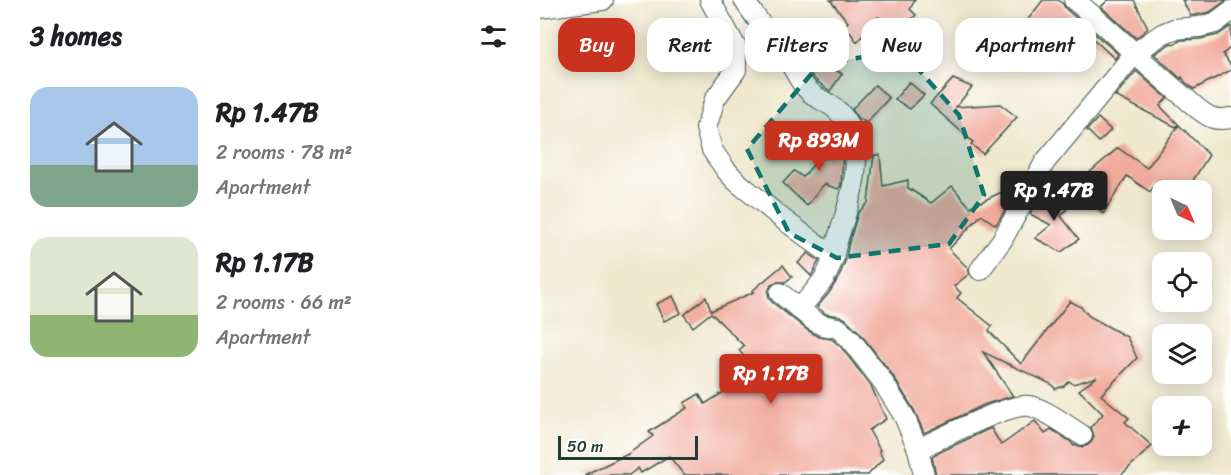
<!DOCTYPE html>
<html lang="en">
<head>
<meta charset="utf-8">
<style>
  :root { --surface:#fff; --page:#f2f2f2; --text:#202124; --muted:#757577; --accent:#c8321e }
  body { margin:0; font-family:Sriracha,sans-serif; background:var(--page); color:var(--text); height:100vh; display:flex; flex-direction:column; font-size:22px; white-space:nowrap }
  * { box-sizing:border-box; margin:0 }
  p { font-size:20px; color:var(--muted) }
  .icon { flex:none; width:33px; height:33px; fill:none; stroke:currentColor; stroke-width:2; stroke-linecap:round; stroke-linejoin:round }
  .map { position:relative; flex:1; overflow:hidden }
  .sheet { display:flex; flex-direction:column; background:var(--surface); width:540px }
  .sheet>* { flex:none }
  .top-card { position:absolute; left:18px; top:18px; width:570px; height:54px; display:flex; gap:12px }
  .needle { width:39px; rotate:136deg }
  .fabs { position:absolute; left:612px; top:180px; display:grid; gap:12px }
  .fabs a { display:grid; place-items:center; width:60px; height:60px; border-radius:12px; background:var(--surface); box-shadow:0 3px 15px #0003; font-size:30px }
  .scale { position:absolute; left:18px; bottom:15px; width:140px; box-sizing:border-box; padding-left:6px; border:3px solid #1f3d34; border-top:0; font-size:16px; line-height:21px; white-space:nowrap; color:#1f3d34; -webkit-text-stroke:4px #fff; paint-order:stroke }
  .price { position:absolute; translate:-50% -51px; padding:0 14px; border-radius:6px; background:var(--accent); color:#fff; font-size:20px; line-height:39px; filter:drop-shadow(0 2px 3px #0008) }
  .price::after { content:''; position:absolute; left:50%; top:36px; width:18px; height:14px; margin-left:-9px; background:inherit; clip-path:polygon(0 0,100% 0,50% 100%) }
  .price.on { background:#222; color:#fff }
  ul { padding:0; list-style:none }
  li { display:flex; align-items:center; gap:18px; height:150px; padding:0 30px }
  li span { display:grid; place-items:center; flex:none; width:168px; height:120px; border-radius:18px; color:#555 }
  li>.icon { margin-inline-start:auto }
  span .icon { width:72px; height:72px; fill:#fffc; stroke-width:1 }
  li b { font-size:26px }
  h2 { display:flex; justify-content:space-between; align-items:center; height:72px; padding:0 30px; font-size:26px }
  .tag { padding:0 21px; border-radius:18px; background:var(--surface); box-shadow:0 3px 15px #0003; font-size:21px; line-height:54px }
  .tag.on { background:var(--accent); color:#fff }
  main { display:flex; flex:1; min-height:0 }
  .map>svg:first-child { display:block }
  .building { fill:#f1ab9d }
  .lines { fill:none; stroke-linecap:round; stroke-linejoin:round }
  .minor-casing { stroke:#3e574b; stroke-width:22 }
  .minor { stroke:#fff; stroke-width:20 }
  .marked { fill:#0f766e; fill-opacity:0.2; stroke:#0f766e; stroke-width:4.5; stroke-dasharray:12 8; stroke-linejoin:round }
</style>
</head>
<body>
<main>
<section class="sheet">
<h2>3 homes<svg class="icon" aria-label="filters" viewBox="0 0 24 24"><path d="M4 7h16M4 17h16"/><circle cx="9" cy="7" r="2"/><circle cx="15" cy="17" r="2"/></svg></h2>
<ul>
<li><span style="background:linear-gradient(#a9c7e8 65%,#7fa58c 0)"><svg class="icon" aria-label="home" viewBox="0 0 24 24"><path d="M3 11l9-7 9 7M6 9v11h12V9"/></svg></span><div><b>Rp 1.47B</b><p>2 rooms · 78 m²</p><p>Apartment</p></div></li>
<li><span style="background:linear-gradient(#dfe7d0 65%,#8fb573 0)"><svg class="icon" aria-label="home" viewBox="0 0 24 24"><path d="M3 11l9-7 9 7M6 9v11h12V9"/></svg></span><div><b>Rp 1.17B</b><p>2 rooms · 66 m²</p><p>Apartment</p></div></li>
</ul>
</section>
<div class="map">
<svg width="691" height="475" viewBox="0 0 691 475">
  <rect width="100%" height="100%" fill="#fff"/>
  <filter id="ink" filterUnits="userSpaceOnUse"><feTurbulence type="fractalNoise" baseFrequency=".0167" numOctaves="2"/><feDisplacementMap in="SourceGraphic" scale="12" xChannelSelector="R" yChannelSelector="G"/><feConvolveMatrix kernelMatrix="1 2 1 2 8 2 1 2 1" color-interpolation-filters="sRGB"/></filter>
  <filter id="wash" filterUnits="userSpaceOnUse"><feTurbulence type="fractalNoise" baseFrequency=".008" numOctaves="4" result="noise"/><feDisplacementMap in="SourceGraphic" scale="24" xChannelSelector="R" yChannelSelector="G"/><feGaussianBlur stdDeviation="1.35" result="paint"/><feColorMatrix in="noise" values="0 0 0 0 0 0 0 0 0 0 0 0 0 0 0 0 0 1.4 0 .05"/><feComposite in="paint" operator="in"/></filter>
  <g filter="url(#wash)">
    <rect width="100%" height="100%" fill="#f0e8ce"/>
    <g id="blocks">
      <g class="building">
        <path d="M290,0H375L370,9L376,15L355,36L338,17L317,42L305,25L308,22Z"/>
        <path d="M503,0H518L523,4L526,9L578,54L575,59L543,29L536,40L533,38L500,65L488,53L505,37L486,22Z"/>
        <path d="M568,0H594L608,28L606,30L596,38L561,7Z"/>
        <path d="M642,0H687L670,12L651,16Z"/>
        <path d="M691,26V47L683,54L691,66V70L654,89L645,82L642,77L641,79L614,54L631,43L634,44L641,40L660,39L678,35Z"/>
        <path d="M269,28L306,60L297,71L302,74L290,91L274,79L257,52L266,47L259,38Z"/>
        <path d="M596,71L627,98L620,106L638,124L636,127L575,96Z"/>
        <path d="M413,79L432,87L416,107L460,104L477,117L443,154L431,144L433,142L390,104Z"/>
        <path d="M369,82L384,95L370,109L355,99Z"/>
        <path d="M335,85L349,98L326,123L321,119L319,121L312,109Z"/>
        <path d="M558,118L571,130L559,142L547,130Z"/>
        <path d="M639,125L669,155L647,190H635L617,182L610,192L587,176L563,214L536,184L578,148L607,168Z"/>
        <path d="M295,128L301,143L290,157L303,156L301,186L298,189L284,184L267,206L243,183L254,171L263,177L278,159L287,158L278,146Z"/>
        <path d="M334,155H340L343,186L368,180V188L391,203L412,186L430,207L466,190L471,200L456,225L441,215L409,249L428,268L429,274L414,286L421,293L417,298L452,326L449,331L481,364L530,301L541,307L549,316L587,337L597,358L561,395L589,418L585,422L612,446L581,475H396L392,457L400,452L451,428L461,445L495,421L505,434L511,429L530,441L534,446L535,445L542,447L548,445L552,441L554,436L551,427L563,414L539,390L557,377L533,384L529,381L524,386L515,389L513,385L443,352L473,396L446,404L384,433L374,410L351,373L319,332L306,319L300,316L286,314L277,307L289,293L299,277L306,259L308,246L318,213L328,203Z"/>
        <path d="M503,190L531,204L521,216L539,239L521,252L495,238L511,225L490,214Z"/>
        <path d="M268,253L279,261L271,276L258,263Z"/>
        <path d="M243,265L252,277L245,282H236L231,285L228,292L229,298L232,302L267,330L279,337L292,339L301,347L331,386L346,419L329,430L340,450L339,451L343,459L328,475H144L129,456L101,473L98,468L89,475H44L88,454L113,436L109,432L147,408L144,403L159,394L165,404L215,372L199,350L204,346L171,313L153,327L144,315L166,297L171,311L214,292L212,291Z"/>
        <path d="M133,296L141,313L124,321L116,304Z"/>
      </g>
    </g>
  </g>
  <g filter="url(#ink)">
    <use href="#blocks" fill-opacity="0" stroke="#3e574b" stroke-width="1.5"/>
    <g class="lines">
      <defs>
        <g id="minor">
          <path d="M170,0L196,47V70L175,99L166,128L172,150L186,170L196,181L244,220L294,257"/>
          <path d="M204,0C218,22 235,42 250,63C256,72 260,83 268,90C279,102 293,102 304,118C328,155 310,200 298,238C294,251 293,265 285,277C278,288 268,299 259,309"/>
          <path d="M534,0C572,30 605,65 643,96C652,103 661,114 673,118C679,120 684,119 691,118"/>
          <path d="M0,8L63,0"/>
          <path d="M440,270L462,240L505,162L595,53L622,34L634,29L659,27L675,23L691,11"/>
          <path d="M240,293L273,320L282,325L298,328L310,339L341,379L364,416L378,449L384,475"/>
          <path d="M378,449C400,439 469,402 490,406C507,410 527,426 542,435"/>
        </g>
      </defs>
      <use href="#minor" class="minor-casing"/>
      <use href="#minor" class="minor"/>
    </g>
  </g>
  <path class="marked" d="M361,50L419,115L444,195L409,244L297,258L249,233L207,149L279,65Z"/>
</svg>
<div class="fabs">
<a><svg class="needle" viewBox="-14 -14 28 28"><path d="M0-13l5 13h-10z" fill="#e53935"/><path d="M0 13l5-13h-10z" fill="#757577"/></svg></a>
<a><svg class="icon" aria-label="locate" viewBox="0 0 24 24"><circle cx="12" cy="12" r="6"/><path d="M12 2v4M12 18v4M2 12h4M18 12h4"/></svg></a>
<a><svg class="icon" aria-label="layers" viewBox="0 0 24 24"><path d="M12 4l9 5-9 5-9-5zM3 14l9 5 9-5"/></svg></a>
<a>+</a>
</div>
<div class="scale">50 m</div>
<b class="price" style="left:279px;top:172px">Rp 893M</b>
<b class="price on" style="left:514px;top:222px">Rp 1.47B</b>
<b class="price" style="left:231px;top:405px">Rp 1.17B</b>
<div class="top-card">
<a class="tag on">Buy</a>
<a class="tag">Rent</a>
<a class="tag">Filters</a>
<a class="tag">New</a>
<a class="tag">Apartment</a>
</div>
</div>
</main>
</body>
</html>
